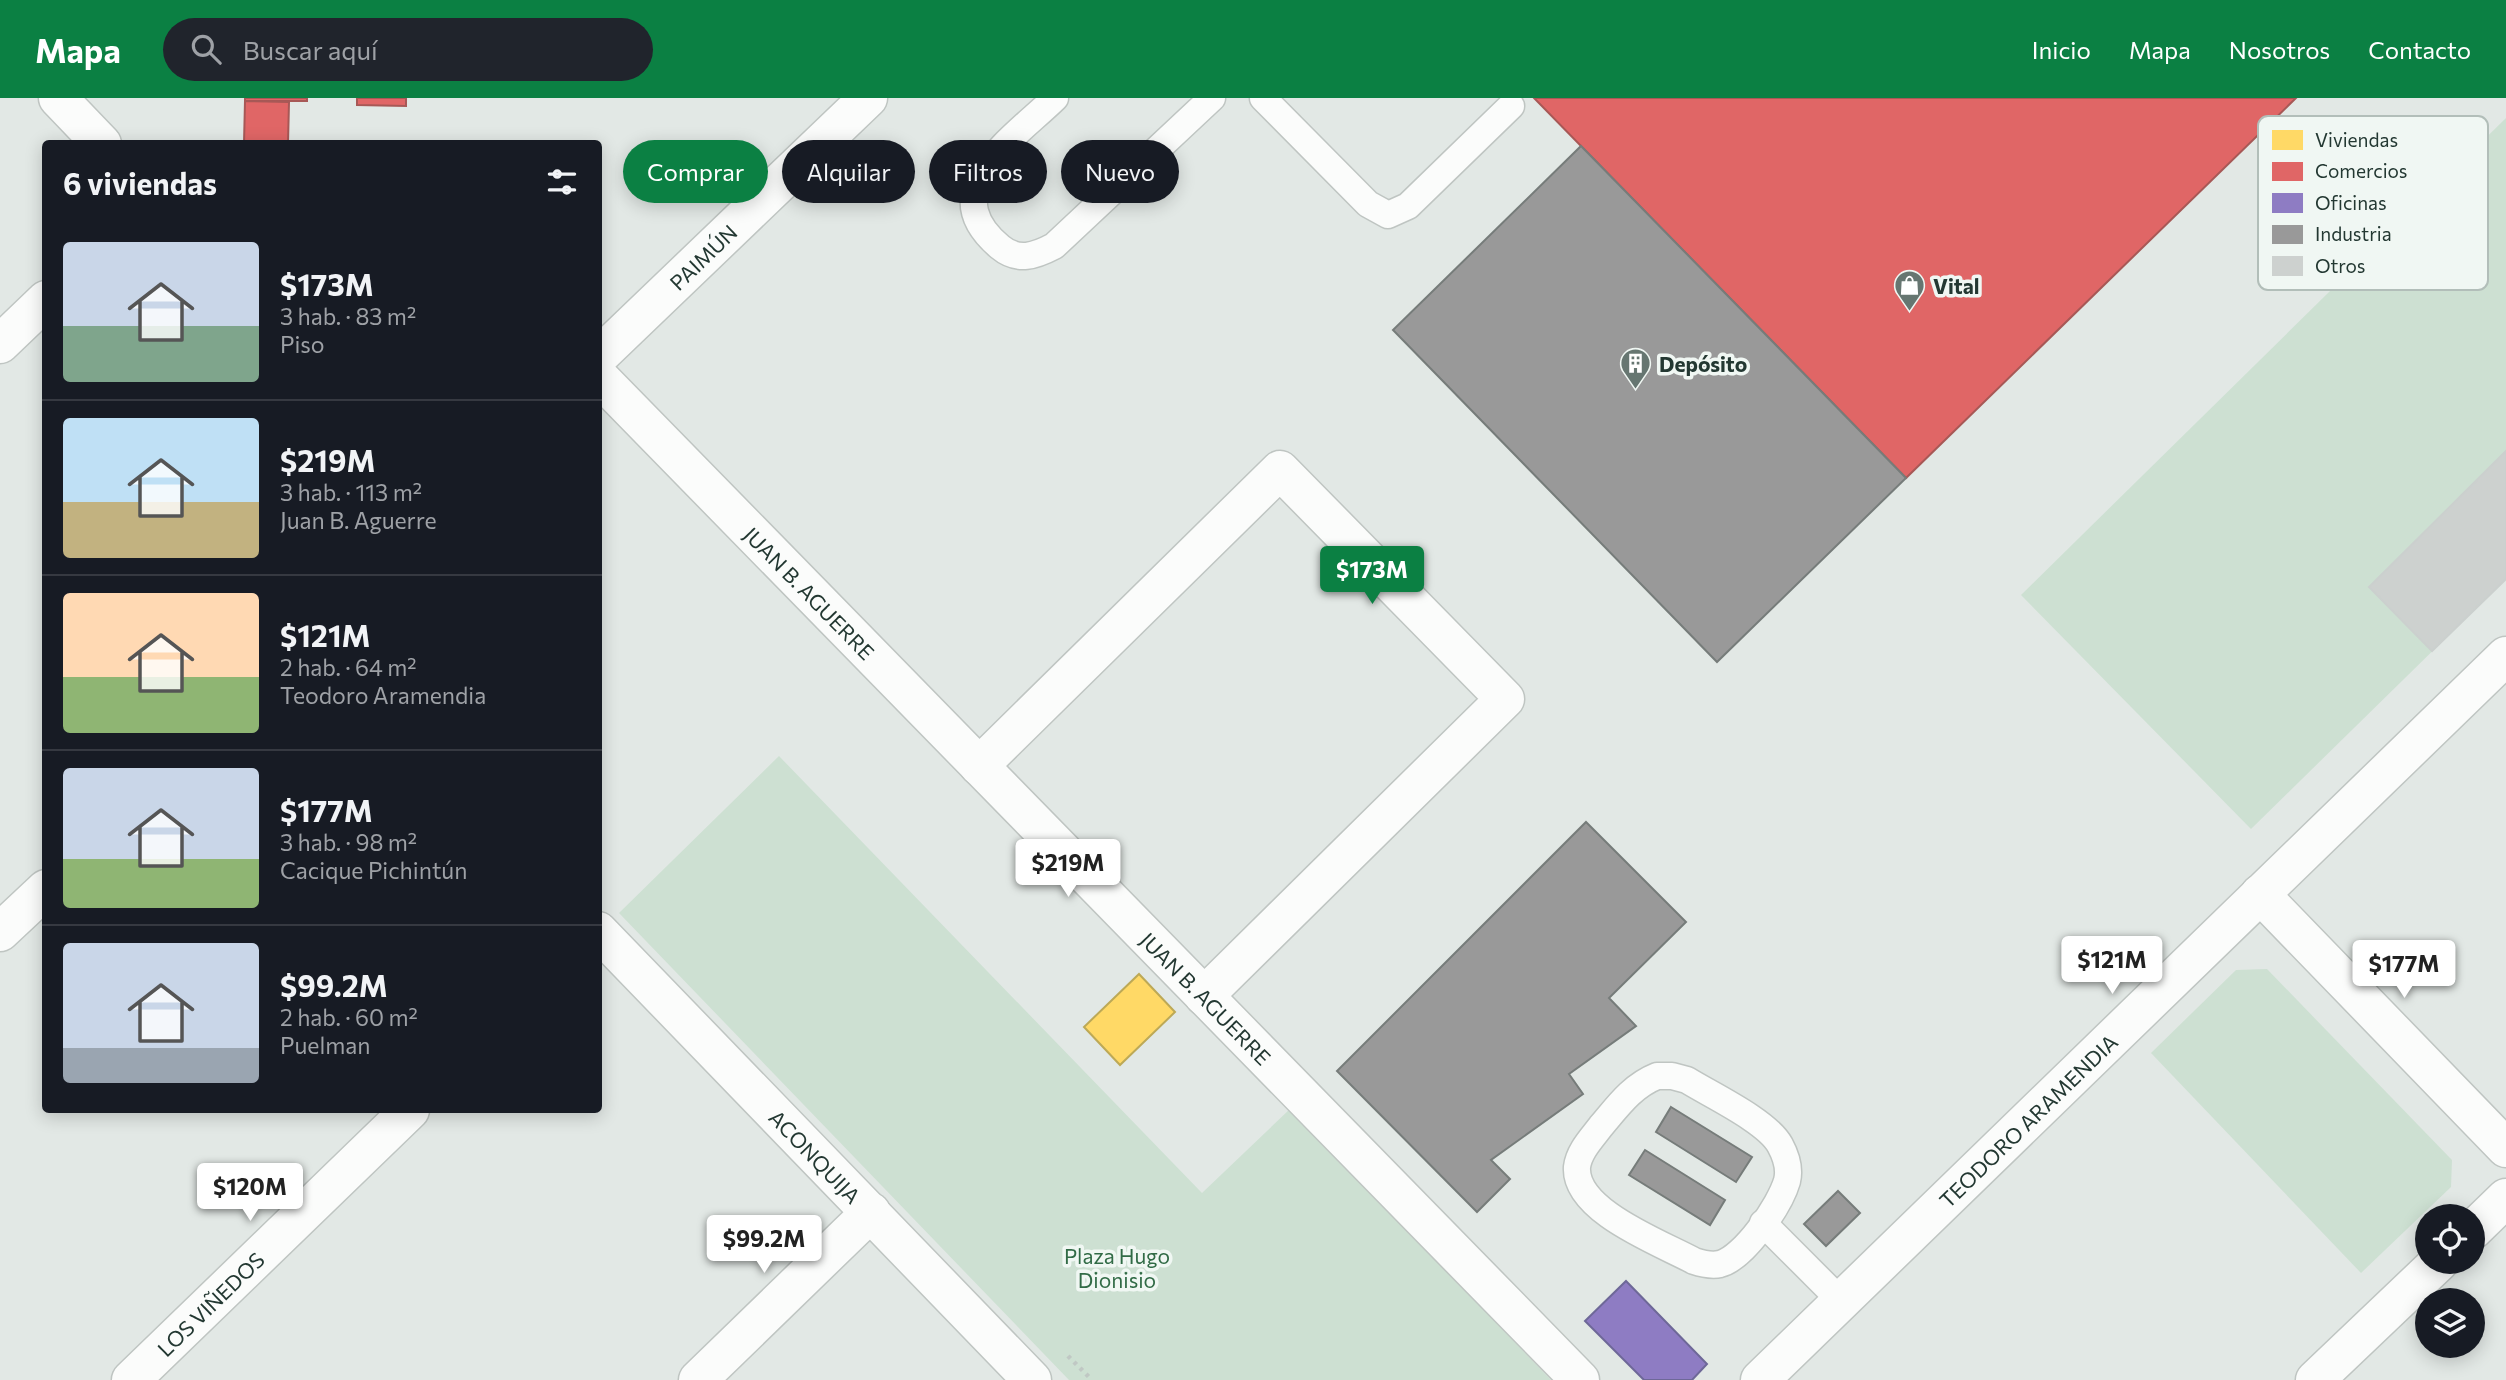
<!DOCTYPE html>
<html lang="es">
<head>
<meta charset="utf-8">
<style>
  :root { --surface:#171b24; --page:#20242c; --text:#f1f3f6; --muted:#9ea1a6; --line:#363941; --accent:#0b8043 }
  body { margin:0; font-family:Commissioner,sans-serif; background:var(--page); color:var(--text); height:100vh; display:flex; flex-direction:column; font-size:26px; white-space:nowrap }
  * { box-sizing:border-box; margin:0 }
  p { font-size:23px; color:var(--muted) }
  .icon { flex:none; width:38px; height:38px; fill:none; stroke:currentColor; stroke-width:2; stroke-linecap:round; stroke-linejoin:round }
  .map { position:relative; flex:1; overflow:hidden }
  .sheet { position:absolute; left:42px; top:42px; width:560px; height:973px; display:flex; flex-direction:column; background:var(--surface); border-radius:7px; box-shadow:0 4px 18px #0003 }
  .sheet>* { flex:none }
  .banner { position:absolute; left:623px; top:42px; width:665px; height:63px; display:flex; gap:14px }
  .buttons { position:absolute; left:2415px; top:1106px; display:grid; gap:14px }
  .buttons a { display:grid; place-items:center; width:70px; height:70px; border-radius:50%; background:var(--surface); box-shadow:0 4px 18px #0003; font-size:35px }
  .price { position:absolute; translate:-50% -60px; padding:0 16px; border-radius:7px; background:#fff; color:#222; font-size:23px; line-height:46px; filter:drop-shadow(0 2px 4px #0008) }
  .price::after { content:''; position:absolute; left:50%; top:42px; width:21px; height:16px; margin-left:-10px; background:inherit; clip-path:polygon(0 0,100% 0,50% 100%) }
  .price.on { background:var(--accent); color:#fff }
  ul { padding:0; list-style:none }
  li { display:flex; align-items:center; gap:21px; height:175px; padding:0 21px }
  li+li { border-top:2px solid var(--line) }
  li span { display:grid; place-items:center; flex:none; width:196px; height:140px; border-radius:7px; color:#555 }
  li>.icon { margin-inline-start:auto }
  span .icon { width:84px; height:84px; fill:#fffc; stroke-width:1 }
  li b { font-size:30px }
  h2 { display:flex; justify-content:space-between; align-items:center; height:84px; padding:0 21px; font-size:30px }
  .chip { padding:0 24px; border-radius:32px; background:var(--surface); box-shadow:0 4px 18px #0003; font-size:24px; line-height:63px }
  .chip.on { background:var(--accent); color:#fff }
  header { display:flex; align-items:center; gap:42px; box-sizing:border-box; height:98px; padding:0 35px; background:var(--accent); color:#fff }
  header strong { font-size:33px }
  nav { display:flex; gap:38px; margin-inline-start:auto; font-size:24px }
  .search { width:490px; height:63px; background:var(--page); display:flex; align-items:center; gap:18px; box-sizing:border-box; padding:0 24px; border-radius:38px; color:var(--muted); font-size:26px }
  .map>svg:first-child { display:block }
  .green { fill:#cde0d2 }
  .homes { fill:#ffd966; stroke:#bda956; stroke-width:2 }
  .shops { fill:#e06666; stroke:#a75856; stroke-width:2 }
  .offices { fill:#8e7cc3; stroke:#6e6898; stroke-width:2 }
  .industry { fill:#999; stroke:#767c7a; stroke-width:2 }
  .building { fill:#cdd1cf; stroke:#cbd0ce; stroke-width:2 }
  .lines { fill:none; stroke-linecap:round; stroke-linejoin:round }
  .lane-casing { stroke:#bfc5c2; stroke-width:29 }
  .street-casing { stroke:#bfc5c2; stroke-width:41 }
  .secondary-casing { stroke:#bfc5c2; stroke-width:41 }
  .path { stroke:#c0c8c4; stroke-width:4.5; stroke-dasharray:3.5 5; stroke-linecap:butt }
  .lane { stroke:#fbfcfb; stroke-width:26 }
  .street { stroke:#fbfcfb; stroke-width:38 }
  .secondary { stroke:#fbfcfb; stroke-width:38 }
  .labels { text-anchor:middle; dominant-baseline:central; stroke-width:7; stroke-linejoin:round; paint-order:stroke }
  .street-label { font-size:21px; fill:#233832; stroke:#f0f7f3 }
  .poi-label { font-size:21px; font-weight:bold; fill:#233832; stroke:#f0f7f3; text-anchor:start }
  .park-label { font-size:21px; fill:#316b46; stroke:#f0f7f3 }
  .key { fill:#f0f7f3; stroke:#b2beb9; stroke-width:2 }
  .key-label { font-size:19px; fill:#233832 }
</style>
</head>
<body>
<header>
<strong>Mapa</strong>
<div class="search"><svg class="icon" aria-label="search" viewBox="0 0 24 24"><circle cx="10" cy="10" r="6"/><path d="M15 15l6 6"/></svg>Buscar aquí</div>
<nav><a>Inicio</a><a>Mapa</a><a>Nosotros</a><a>Contacto</a></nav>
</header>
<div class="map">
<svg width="2506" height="1282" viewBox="0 0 2506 1282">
  <rect width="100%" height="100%" fill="#e2e8e5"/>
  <g class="green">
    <path d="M2506,20V481L2251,731L2021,497Z"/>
    <path d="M779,658L1202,1095L1291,1010L1551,1282H1069L619,815Z"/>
    <path d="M2267,871L2452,1062L2451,1089L2361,1175L2151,955L2236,872Z"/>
  </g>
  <path class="homes" d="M1139,876L1175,914L1120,967L1084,929Z"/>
  <g class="shops">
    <rect x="245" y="0" width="62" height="3"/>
    <path d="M357,0H406V8L357,7Z"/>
    <path d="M1534,0H2296L1906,380Z"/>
    <path d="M245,3L289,4L288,46H244Z"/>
  </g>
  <path class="offices" d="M1626,1183L1707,1266L1692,1282H1644L1585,1223Z"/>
  <g class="industry">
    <path d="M1581,48L1906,380L1717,564L1393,232Z"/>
    <path d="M1586,724L1686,824L1609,900L1636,928L1569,976L1583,996L1491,1062L1510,1081L1477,1114L1337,973Z"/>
    <path d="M1671,1009L1752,1059L1736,1084L1656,1034Z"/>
    <path d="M1645,1052L1725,1102L1710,1127L1629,1077Z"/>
    <path d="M1838,1093L1860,1115L1826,1148L1804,1126Z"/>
  </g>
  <path class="building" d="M2506,353V481L2432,553L2369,489Z"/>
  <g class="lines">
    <defs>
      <g id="lane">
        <path d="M1055,0C1013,41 932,92 1000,149C1018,164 1035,158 1054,148L1212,0"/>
        <path d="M1263,0L1368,106L1388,117L1408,108L1511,8"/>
        <path d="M1657,978H1672L1687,982C1711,997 1767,1023 1780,1047C1786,1058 1790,1071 1787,1083C1780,1107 1744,1160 1720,1166C1711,1168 1703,1166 1694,1163C1661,1145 1574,1113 1577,1069C1579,1053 1592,1040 1601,1028C1618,1008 1632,988 1657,978Z"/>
        <path d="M1763,1125L1841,1203"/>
      </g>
      <g id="street">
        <path d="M58,0L102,46"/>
        <path d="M0,246L46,202"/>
        <path id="s1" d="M598,278L1580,1282"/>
        <path d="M979,668L1280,372L1505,601L1204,898"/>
        <path d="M2260,796L2506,1050"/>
        <path id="s2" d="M598,833L1032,1282"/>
        <path d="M2473,1132L2506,1100"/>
        <path id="s3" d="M131,1282L410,1012"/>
        <path d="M698,1282L871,1114"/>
        <path id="s4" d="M1760,1282L2506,558"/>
        <path d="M2315,1282L2439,1164"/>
      </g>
      <g id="secondary">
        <path id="s5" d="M598,259L868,0"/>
        <path d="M0,834L46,791"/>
      </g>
    </defs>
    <use href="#lane" class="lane-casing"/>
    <use href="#street" class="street-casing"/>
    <use href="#secondary" class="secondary-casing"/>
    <path class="path" d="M1068,1258L1092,1282"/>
    <use href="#lane" class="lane"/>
    <use href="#street" class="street"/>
    <use href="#secondary" class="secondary"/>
  </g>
  <defs>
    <symbol id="shop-pin" viewBox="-11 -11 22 30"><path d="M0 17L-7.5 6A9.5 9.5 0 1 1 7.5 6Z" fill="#667671" stroke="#f0f7f3"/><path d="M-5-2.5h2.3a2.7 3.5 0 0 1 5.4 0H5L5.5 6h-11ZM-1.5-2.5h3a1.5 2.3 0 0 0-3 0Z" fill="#fff"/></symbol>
    <symbol id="building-pin" viewBox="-11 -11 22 30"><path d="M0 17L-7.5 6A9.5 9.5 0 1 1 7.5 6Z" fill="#667671" stroke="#f0f7f3"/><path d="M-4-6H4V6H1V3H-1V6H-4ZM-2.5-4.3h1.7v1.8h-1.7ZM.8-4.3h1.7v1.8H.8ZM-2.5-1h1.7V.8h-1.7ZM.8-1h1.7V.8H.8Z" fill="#fff"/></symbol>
  </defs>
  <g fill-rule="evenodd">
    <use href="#shop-pin" x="1892" y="170" width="35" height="47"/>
    <use href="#building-pin" x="1618" y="248" width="35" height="47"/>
  </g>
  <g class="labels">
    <g class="street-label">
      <text stroke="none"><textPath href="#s5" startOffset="145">PAIMÚN</textPath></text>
      <text stroke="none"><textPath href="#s1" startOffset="303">JUAN B. AGUERRE</textPath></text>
      <text stroke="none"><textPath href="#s1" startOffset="870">JUAN B. AGUERRE</textPath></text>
      <text stroke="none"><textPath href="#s4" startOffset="373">TEODORO ARAMENDIA</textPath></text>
      <text stroke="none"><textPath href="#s2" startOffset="313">ACONQUIJA</textPath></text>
      <text stroke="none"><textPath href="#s3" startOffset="110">LOS VIÑEDOS</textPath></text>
    </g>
    <g class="poi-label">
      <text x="1933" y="187">Vital</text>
      <text x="1659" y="265">Depósito</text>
    </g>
    <g class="park-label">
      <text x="1117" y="1157">Plaza Hugo<tspan x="1117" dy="24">Dionisio</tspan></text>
    </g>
  </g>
  <rect x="2258" y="18" width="230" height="174" rx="10" class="key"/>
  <rect x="2272" y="32" width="31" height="20" fill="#ffd966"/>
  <rect x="2272" y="64" width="31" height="19" fill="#e06666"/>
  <rect x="2272" y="95" width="31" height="20" fill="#8e7cc3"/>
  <rect x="2272" y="127" width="31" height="19" fill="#999"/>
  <rect x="2272" y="158" width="31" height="20" fill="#cdd1cf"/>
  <g class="key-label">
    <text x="2315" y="49">Viviendas</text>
    <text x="2315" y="80">Comercios</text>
    <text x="2315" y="112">Oficinas</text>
    <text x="2315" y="143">Industria</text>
    <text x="2315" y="175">Otros</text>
  </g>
</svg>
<div class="buttons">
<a><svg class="icon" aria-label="locate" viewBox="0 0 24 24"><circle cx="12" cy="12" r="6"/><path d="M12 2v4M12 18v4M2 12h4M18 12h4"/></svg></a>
<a><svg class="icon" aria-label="layers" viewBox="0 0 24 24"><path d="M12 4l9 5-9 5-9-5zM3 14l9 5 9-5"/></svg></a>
</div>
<b class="price on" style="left:1372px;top:508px">$173M</b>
<b class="price" style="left:1068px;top:801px">$219M</b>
<b class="price" style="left:2112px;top:898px">$121M</b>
<b class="price" style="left:2404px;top:902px">$177M</b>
<b class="price" style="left:250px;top:1125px">$120M</b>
<b class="price" style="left:764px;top:1177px">$99.2M</b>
<div class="banner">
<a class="chip on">Comprar</a>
<a class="chip">Alquilar</a>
<a class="chip">Filtros</a>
<a class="chip">Nuevo</a>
</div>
<section class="sheet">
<h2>6 viviendas<svg class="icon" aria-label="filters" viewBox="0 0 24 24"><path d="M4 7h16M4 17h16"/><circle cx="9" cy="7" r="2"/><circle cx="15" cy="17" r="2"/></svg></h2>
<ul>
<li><span style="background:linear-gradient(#c9d6e8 60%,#7fa58c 0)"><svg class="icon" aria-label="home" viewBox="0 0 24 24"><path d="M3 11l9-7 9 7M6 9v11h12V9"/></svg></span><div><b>$173M</b><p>3 hab. · 83 m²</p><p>Piso</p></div></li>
<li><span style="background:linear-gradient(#bfe0f5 60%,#c2b280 0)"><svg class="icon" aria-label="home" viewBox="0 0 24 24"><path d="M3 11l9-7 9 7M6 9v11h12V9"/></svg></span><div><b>$219M</b><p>3 hab. · 113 m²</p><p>Juan B. Aguerre</p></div></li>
<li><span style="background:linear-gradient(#ffd9b3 60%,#8fb573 0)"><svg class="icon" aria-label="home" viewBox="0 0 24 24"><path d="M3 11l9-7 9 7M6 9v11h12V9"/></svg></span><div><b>$121M</b><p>2 hab. · 64 m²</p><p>Teodoro Aramendia</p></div></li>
<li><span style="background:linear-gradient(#c9d6e8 65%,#8fb573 0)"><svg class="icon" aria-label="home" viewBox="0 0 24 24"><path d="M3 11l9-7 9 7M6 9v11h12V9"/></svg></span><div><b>$177M</b><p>3 hab. · 98 m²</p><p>Cacique Pichintún</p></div></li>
<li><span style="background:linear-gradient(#c9d6e8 75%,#9aa5b1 0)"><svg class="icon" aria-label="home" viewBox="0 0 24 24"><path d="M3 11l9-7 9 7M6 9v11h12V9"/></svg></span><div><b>$99.2M</b><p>2 hab. · 60 m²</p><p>Puelman</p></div></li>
</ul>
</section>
</div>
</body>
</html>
